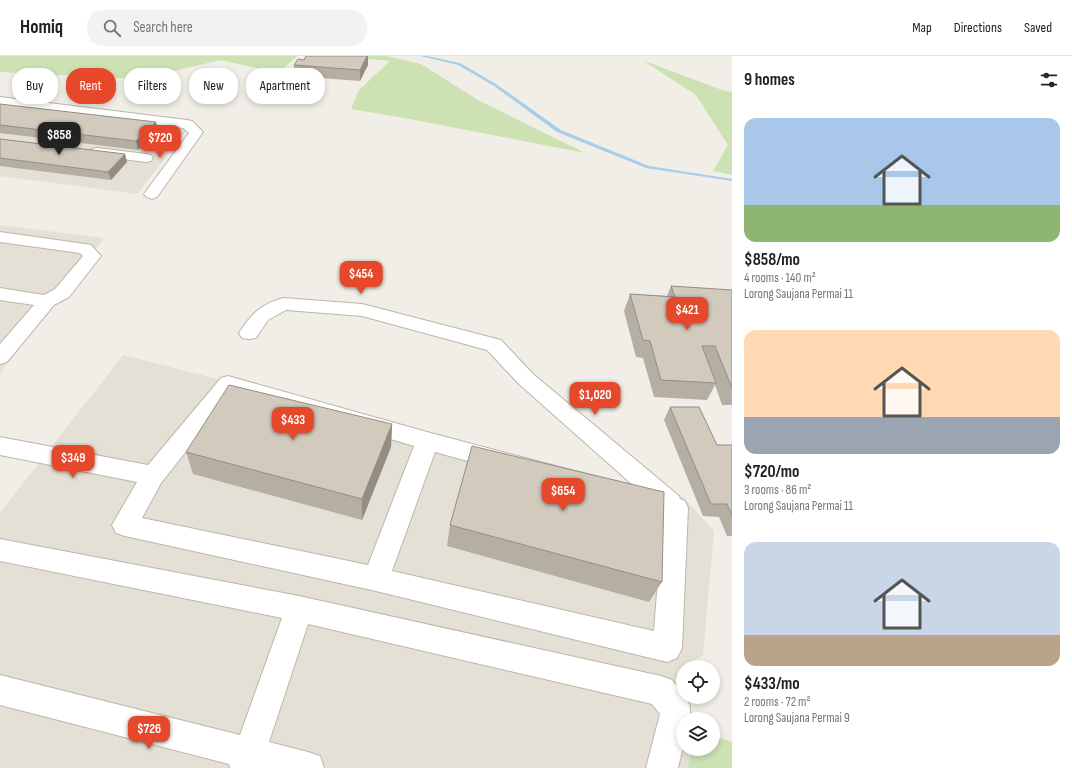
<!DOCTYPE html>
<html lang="en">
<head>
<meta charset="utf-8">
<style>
  :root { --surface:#fff; --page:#f2f2f2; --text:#202124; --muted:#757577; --line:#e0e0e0; --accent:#e5482a }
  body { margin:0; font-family:"Sofia Sans Condensed",sans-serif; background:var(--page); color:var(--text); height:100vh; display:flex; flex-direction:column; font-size:15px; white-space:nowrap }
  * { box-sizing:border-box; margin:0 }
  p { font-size:13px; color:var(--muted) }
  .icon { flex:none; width:22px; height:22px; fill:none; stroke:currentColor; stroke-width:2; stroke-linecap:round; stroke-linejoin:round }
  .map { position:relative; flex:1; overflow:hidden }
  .sheet { display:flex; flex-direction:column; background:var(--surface); width:340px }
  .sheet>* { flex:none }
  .guide { position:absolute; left:12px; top:12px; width:380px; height:36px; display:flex; gap:8px }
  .fabs { position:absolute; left:676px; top:604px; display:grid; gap:8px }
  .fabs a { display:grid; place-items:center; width:44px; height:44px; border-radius:50%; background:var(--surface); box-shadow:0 2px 6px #0003; font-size:20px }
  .price { position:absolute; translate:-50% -34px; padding:0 9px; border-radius:8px; background:var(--accent); color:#fff; font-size:13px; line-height:26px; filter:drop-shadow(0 1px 2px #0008) }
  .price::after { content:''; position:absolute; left:50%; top:24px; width:12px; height:9px; margin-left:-6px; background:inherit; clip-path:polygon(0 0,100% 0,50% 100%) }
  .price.selected { background:#222; color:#fff }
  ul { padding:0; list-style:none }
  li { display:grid; align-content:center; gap:8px; height:212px; padding:0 12px }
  li span { display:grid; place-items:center; height:124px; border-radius:12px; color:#555 }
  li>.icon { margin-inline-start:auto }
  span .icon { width:72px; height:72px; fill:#fffc; stroke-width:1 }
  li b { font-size:17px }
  h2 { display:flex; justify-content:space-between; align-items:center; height:48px; padding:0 12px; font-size:17px }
  .pill { padding:0 14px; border-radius:16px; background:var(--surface); box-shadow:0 2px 6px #0003; font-size:14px; line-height:36px }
  .pill.selected { background:var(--accent); color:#fff }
  header { display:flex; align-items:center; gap:24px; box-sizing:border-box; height:56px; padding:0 20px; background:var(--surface); border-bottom:1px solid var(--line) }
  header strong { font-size:19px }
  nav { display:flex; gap:22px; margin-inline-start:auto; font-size:14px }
  .search { width:280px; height:36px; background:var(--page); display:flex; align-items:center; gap:10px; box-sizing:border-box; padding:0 14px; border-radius:16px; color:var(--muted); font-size:15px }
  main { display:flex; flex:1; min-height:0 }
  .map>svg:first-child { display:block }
  .residential { fill:#e5e0d5 }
  .green { fill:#cce2b3 }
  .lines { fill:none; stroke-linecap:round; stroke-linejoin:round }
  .stream { fill:#a8cee9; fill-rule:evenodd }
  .minor-casing { stroke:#bcb6aa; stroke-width:2 }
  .minor { fill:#fff; fill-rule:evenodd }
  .wall { fill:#b5aea3 }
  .shaded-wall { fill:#938d84 }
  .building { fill:#d2cabd; stroke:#938d84 }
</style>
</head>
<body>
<header>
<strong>Homiq</strong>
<div class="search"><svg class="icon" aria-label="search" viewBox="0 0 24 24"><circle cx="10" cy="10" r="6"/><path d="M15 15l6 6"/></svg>Search here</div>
<nav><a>Map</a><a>Directions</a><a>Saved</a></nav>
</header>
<main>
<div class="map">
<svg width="732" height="712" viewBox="0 0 732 712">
  <rect width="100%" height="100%" fill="#f1eee7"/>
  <g class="residential">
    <path d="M0,53L186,75L137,138L0,120Z"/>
    <path d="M0,169L104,182L0,317Z"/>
    <path d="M123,299L683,441L714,475L703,599L686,611H683V613L679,616L683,632V641H686L692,663H683V693H692L688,712H0V457Z"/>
  </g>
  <g class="green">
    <path d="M0,0H297L278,17L221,4L139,23L0,16Z"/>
    <path d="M340,0H386L421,8L478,44L585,97L410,63L351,53L359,34L390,5Z"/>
    <path d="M642,4L722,34L732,36V119L713,115L728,89L696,39Z"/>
    <path d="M713,680L732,686V712H688L692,693H713Z"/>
  </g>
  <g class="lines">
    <path class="stream" d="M420,0H427L460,7L496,28L561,74L649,110L732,123V125L646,112L557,76L494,30L458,9Z"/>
    <defs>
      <g id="minor">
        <path d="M0,41L187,64L192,65L203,76L157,141L152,143L147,141L144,138L189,77L183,72L0,49Z"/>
        <path d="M97,92L146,98L151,99L153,102L151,105L146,106L92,99L90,96L92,93Z"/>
        <path d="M0,176L85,188L91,189L101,200L69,241L54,249L7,306L0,308V288L34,249L0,244V232L44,239L55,233L83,200L80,197L0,186Z"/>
        <path d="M283,242L362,248L501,284L533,318L679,440L680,443L685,445L688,452L682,592L677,602L667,606L376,535L125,480L116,477L112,469L137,426L0,399V381L148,409L221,322L228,320L427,376L635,431L519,328L487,294L362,260L286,254L268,264L256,282L249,283L242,282L239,277C251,258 261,248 283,242ZM233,336L414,390L368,509L142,462L161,427ZM435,396L663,459L654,575L392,515Z"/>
        <path d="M0,483L299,540L661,620L672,624L683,638V641C691,644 691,655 689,663H683V691L678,712H646L660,658L652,648L308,568L269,686L308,696L320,700L324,712H230L229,708L0,649V619L240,679L282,562L0,505Z"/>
      </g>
    </defs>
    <use href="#minor" class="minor-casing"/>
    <use href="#minor" class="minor"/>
  </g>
  <g class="wall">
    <path d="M306,0H368V9L360,25L294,20V9L304,4Z"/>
    <path d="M0,48L158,74L138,94L0,77Z"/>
    <path d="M0,83L125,98L127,106L111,124L0,110Z"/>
    <path d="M671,230L732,234V349H722L715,329L707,344L654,341L643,302L636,301L624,255L630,238L667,240Z"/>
    <path d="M670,351L717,389H732V480H727L719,461L703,460L664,364Z"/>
    <path d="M392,368L391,391L362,464L193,418L186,396Z"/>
    <path d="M450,469L662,526L649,546L447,490Z"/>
  </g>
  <g class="shaded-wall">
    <path d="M367,0H368V9L360,25V14Z"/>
    <path d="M156,66L158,74L138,94L136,85Z"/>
    <path d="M125,98L127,106L111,124L108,116Z"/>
    <path d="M392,368L391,391L362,464V443Z"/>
  </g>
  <g class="building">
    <path d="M306,0H367L360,14L294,9L298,3L304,4Z"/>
    <path d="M0,48L156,66L136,85L0,69Z"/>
    <path d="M0,83L125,98L108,116L0,102Z"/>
    <path d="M671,230L732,234V332L715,290H702L716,327L661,324L650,285L643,284L630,238L675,241Z"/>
    <path d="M229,329L392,368L362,443L186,396Z"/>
    <path d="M670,351H699L717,389H732V459L727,448H711Z"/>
    <path d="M472,390L664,436L662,526L450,469Z"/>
  </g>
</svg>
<div class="fabs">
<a><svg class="icon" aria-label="locate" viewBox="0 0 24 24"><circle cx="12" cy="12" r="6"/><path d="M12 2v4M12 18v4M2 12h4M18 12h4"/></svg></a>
<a><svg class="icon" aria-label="layers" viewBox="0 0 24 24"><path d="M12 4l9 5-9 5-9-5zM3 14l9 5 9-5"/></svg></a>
</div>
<b class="price selected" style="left:59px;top:100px">$858</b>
<b class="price" style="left:160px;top:103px">$720</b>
<b class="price" style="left:361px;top:239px">$454</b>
<b class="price" style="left:687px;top:275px">$421</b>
<b class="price" style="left:595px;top:360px">$1,020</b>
<b class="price" style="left:293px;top:385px">$433</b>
<b class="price" style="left:73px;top:423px">$349</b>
<b class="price" style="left:563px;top:456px">$654</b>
<b class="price" style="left:149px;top:694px">$726</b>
<div class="guide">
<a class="pill">Buy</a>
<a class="pill selected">Rent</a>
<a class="pill">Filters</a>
<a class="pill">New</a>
<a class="pill">Apartment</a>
</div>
</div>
<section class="sheet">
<h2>9 homes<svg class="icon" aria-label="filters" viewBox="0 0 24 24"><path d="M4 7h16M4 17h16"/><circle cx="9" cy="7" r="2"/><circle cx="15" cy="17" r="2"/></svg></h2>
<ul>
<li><span style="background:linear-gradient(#a9c7e8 70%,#8fb573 0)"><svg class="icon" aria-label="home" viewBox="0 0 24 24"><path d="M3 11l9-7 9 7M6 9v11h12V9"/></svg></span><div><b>$858/mo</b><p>4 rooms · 140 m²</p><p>Lorong Saujana Permai 11</p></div></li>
<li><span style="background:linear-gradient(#ffd9b3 70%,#9aa5b1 0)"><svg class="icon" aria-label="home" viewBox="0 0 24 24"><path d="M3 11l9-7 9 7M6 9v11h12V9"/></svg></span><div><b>$720/mo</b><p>3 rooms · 86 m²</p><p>Lorong Saujana Permai 11</p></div></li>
<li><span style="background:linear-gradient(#c9d6e8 75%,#b9a48a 0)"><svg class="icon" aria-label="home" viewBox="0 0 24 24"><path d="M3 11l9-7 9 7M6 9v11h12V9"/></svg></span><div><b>$433/mo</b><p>2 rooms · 72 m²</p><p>Lorong Saujana Permai 9</p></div></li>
</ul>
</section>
</main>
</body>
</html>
